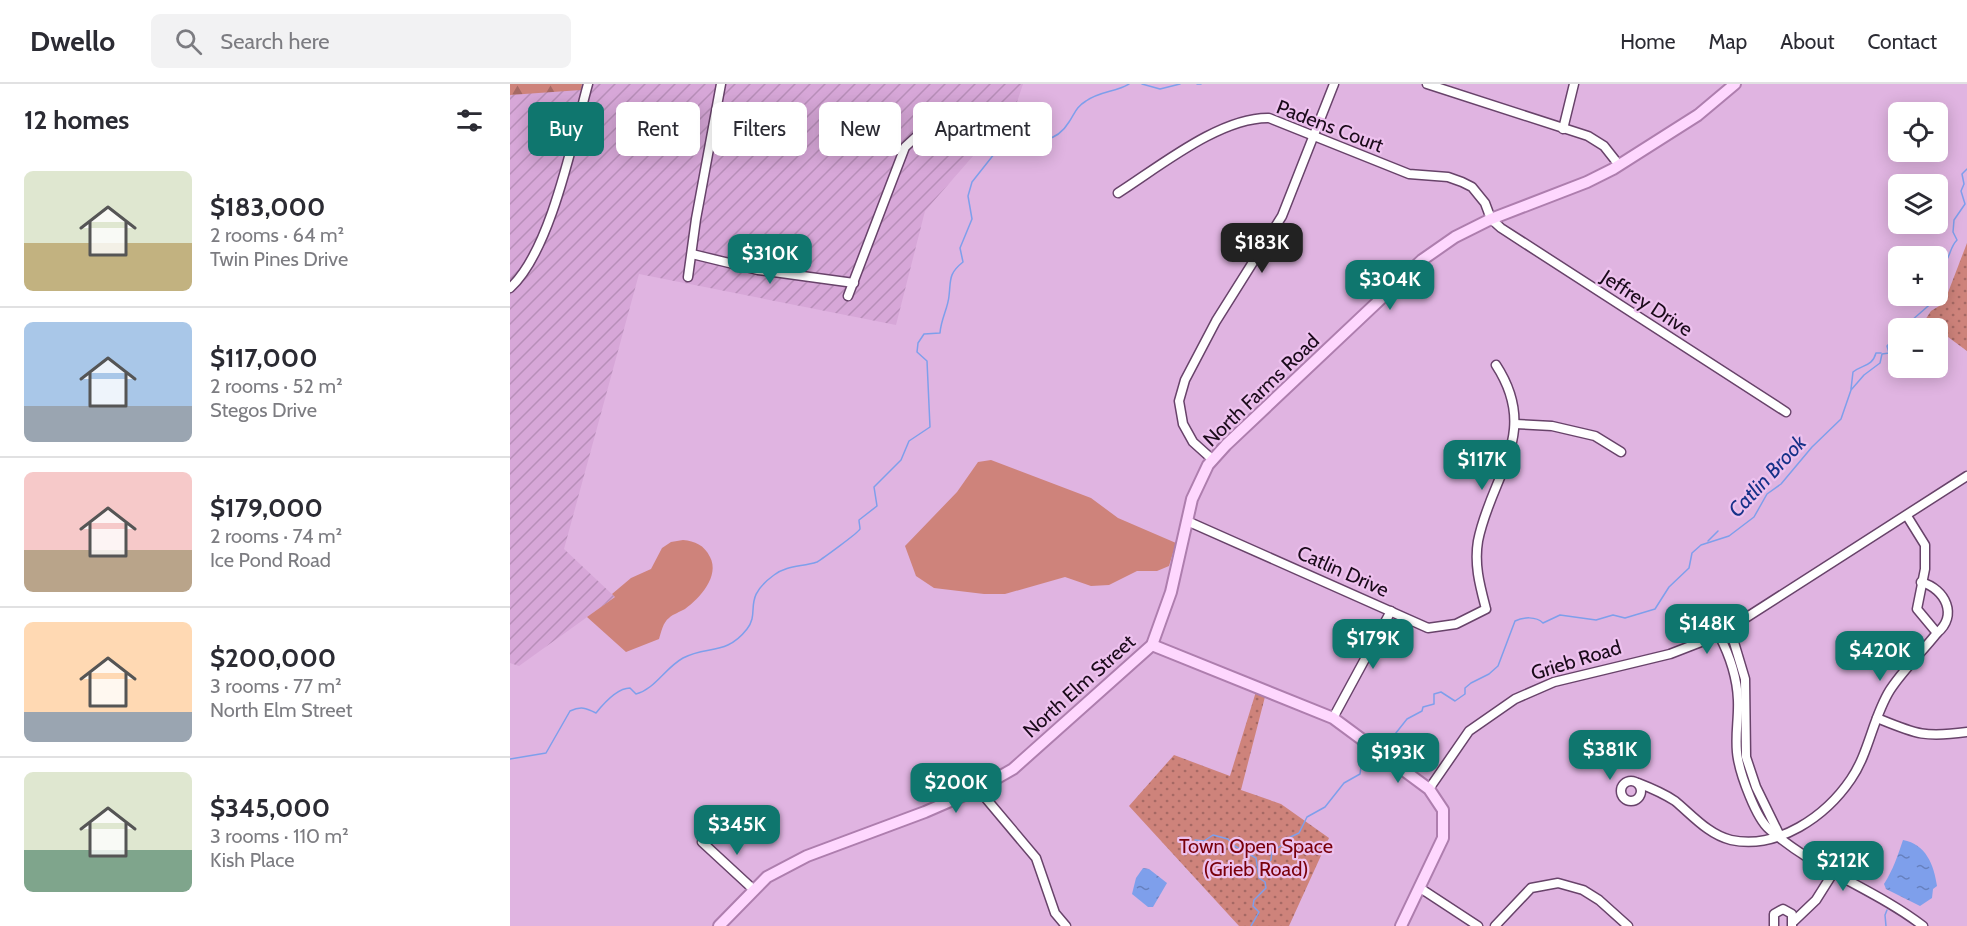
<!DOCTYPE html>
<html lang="en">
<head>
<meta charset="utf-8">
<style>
  :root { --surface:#fff; --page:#f2f2f3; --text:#2b2b33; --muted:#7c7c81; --line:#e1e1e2; --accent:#0f766e }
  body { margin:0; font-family:Cabin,sans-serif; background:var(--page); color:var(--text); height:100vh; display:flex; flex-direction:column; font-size:22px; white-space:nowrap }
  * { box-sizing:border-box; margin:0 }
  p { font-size:20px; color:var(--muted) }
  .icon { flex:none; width:33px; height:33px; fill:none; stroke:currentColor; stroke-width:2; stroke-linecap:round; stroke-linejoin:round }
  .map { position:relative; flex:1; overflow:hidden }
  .drawer { display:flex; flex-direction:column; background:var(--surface); width:510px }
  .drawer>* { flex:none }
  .top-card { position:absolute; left:18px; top:18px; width:570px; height:54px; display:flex; gap:12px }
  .controls { position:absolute; left:1378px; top:18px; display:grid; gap:12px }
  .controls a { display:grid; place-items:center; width:60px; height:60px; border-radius:9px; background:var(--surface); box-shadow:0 3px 15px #0003; font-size:30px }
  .price { position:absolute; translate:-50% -51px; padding:0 14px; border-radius:12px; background:var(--accent); color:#fff; font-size:20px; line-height:39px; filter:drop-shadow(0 2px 3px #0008) }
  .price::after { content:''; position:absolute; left:50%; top:36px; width:18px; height:14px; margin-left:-9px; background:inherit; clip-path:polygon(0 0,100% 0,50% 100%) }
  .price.selected { background:#222; color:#fff }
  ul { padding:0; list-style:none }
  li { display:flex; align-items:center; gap:18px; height:150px; padding:0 24px }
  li+li { border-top:2px solid var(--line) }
  li span { display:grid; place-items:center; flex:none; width:168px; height:120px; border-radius:9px; color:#555 }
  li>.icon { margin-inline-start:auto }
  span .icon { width:72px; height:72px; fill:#fffc; stroke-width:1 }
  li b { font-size:26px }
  h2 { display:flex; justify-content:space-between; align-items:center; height:72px; padding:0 24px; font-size:26px }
  .chip { padding:0 21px; border-radius:9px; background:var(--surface); box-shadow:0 3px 15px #0003; font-size:21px; line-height:54px }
  .chip.selected { background:var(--accent); color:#fff }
  header { display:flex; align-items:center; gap:36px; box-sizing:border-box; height:84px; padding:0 30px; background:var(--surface); border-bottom:2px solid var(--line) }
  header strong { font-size:28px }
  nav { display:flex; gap:33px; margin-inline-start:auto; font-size:21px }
  .search { width:420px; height:54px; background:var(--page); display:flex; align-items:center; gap:15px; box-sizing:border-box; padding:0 21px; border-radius:9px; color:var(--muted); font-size:22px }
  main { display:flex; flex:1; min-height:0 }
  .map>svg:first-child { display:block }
  .industrial { fill:url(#industrial-furrows) }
  .green { fill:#ce837b }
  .forest { fill:url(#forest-firs) }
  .park { fill:url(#park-dots) }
  .water { fill:url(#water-ripples) }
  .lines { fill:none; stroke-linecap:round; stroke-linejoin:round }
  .stream { stroke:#7e9feb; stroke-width:1.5 }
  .minor-casing { stroke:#68436a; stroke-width:11 }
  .major-casing { stroke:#ae7eae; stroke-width:14 }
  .minor { stroke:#fff; stroke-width:8 }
  .major { stroke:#fed7fe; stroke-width:10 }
  .labels { text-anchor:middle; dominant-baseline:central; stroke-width:4.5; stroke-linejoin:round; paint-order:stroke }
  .street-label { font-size:20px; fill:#1a0a1a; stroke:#edc1ee }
  .park-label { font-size:20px; fill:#79000b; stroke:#edc1ee }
  .water-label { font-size:21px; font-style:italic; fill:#163188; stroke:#edc1ee }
</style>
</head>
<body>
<header>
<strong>Dwello</strong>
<div class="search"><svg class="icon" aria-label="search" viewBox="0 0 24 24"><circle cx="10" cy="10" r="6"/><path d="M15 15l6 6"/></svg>Search here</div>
<nav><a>Home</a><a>Map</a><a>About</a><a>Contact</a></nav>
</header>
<main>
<section class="drawer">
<h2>12 homes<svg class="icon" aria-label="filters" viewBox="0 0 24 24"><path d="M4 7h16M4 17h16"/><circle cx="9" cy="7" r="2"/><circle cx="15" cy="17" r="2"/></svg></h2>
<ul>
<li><span style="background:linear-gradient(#dfe7d0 60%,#c2b280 0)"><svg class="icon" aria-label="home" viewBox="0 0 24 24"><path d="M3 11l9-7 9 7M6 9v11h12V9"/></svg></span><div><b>$183,000</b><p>2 rooms · 64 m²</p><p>Twin Pines Drive</p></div></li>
<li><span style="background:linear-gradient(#a9c7e8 70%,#9aa5b1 0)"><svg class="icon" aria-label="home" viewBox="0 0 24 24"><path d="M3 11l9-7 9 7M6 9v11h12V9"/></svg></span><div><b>$117,000</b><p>2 rooms · 52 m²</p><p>Stegos Drive</p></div></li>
<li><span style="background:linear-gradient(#f6c9c9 65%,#b9a48a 0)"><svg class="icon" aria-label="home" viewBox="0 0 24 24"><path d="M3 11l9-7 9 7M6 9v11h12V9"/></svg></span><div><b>$179,000</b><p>2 rooms · 74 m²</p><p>Ice Pond Road</p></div></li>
<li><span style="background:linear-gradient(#ffd9b3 75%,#9aa5b1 0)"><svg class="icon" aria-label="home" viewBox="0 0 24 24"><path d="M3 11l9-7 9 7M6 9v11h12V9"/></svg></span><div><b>$200,000</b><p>3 rooms · 77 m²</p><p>North Elm Street</p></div></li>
<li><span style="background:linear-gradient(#dfe7d0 65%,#7fa58c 0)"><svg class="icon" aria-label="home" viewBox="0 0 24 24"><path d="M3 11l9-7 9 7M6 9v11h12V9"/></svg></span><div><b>$345,000</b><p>3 rooms · 110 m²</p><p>Kish Place</p></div></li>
</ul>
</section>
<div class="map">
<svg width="1457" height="842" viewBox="0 0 1457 842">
  <defs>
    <pattern id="industrial-furrows" width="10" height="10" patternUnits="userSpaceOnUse" patternTransform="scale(1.5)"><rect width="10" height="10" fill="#d7a7d8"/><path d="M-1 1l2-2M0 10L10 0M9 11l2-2" fill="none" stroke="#b88eb9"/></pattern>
    <pattern id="forest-firs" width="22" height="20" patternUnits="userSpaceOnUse" patternTransform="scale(1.5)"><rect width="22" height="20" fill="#ce837b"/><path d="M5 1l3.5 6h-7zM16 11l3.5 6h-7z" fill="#a66964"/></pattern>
    <pattern id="park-dots" width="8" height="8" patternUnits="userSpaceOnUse" patternTransform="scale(1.5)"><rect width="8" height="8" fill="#ce837b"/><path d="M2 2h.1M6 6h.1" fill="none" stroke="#a66964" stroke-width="1.8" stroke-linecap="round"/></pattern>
    <pattern id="water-ripples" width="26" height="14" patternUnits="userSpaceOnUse" patternTransform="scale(1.5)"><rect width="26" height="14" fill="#7e9feb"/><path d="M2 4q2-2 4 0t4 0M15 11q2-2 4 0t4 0" fill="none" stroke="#6680be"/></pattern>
  </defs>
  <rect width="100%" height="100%" fill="#e0b4e1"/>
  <path class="industrial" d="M0,0H513L505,24L415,127L386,241L129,190L54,465L105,513L9,582L0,579Z"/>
  <g class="green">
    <path d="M481,376L581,414L608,434L666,459L659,482L647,487H627L599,501L581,502L555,493L495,510H474L424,504L406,492L395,462L447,408L468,378Z"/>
    <path d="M173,456C185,457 194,461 200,473C210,492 190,514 175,525C170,528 163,530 159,534C153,538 151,549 149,555L116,568L77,533L105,513L102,510L121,494L141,485L152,464L161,458Z"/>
  </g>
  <path class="forest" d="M0,0H72L71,6L0,11Z"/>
  <g class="park">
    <path d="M1457,159V267L1415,236L1421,227L1434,219Z"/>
    <path d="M748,601L757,605L731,706L771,720L819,754L779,842H729L619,722L664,671L720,692Z"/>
  </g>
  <g class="water">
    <path d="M1393,756C1416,760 1424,781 1427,802L1423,805L1422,814L1410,822L1376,805L1374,800C1383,786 1388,771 1393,756Z"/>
    <path d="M633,784L639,785L657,799L643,823H638L622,810L626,794Z"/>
  </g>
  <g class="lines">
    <g class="stream">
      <path d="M632,0L650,5L670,0"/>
      <path d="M687,0H691"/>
      <path d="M1428,201L1433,198L1430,193L1431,184C1441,174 1439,164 1447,156L1443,148L1444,136L1455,120L1451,107L1454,100L1452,90L1457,85"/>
      <path d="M1393,244L1425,216V212"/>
      <path d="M1341,305L1343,288C1353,280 1362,283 1366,269H1371"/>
      <path d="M1198,457L1208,447"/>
      <path d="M874,664L897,635L912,627L913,623L924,620V610L931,608L945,617L955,610V604L961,599L979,590L988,582L1005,537C1013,533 1026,532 1033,539L1050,531L1086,536L1103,531L1115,534L1145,525L1159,503L1179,484L1182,469L1191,461L1219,452L1244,433L1257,410L1271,400L1302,363L1331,335L1341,306L1354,291L1370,279L1372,270L1379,269L1377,262L1389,249"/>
      <path d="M0,675L36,669L60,627C71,622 76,624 86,629C94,619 107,604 120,604L126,610C145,605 155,584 173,574C197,561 216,572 237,545C251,527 231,515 264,491C277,481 292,483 307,478C312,475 348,449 350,445C350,442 349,439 349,436L367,422L364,403L391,376L399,357L420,343L417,277L407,268L408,259L414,250L430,249C431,235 438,224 439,212C441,196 438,190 453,178L450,164L462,135L458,112L462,98L496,55C520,57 544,63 559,38C565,29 566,23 576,17C590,7 606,8 619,0"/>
      <path d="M685,756L694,757L703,751L718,755L723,761L746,774L748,787"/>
      <path d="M741,842L749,828L743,822L744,816L756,804L755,798L749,794L748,788L761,776L762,768L772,761V757L789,749L797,733L815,723L834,699L850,690L851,683L865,671"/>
      <path d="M1376,842L1375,831L1377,826"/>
    </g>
    <defs>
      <g id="minor">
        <path d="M917,0L1078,52L1094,62L1109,81"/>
        <path d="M1053,45L1064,0"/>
        <path d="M608,109C649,83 710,33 759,34L899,90L938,93L952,98L962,103L975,119L981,135L991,144L1276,328"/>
        <path d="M182,170L248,186L344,199"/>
        <path d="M178,193L186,135L211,0"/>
        <path d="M0,204C41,167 63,54 78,0"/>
        <path d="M338,212L395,63L408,51L457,34"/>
        <path d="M1005,340L1042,342L1085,352L1111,368"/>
        <path d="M703,376L683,358L673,340L669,317L675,296L706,237L772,132L824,0"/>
        <path d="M677,437L918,544L946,540L976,525C970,502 964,481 968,457C981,391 1031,350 986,281"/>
        <path d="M1411,498C1436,505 1448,532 1427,549"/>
        <path d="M1220,545L1235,595L1236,673L1246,703L1270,752"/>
        <path d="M1209,551C1220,572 1227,592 1228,616C1229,636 1224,656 1228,675C1231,692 1246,734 1259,745C1305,786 1365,805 1413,842"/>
        <path d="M823,634L881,527"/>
        <path d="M1367,634C1406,650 1414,654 1457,648"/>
        <circle cx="1121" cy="707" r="10"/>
        <path d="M1128,699C1141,704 1153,709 1165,717C1182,731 1199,751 1221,756C1268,766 1316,732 1341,695C1359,669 1363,633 1380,606C1393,586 1412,568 1427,549L1407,525L1415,485V461L1397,432"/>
        <path d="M468,705L526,774L545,829L556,842"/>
        <path d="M919,705L959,647L1005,615L1044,598L1160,570L1209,551L1457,392"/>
        <path d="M192,758L244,806"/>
        <path d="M910,804L968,842"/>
        <path d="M1284,837L1306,816L1323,789"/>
        <path d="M985,842L1021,804L1048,799L1073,806L1089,816L1118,842"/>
        <path d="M1264,842V830L1273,825L1282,830V842"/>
      </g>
      <g id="major">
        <path d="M642,561L823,634L919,705L933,726V754L891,842"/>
        <path d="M209,842L257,793L297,772L415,728L468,705L503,685L642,561L661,508L682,415L698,381L716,361L912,176L945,153L981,135L1077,98L1103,85L1188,31L1225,0"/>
      </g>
    </defs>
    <use href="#minor" class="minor-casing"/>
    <use href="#major" class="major-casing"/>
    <use href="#minor" class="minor"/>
    <use href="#major" class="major"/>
  </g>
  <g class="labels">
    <g class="street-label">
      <text transform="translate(820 42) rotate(21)">Padens Court</text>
      <text transform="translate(1137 219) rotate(33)">Jeffrey Drive</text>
      <text transform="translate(751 306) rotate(-44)">North Farms Road</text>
      <text transform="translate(833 487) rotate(24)">Catlin Drive</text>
      <text transform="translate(1066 576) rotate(-17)">Grieb Road</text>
      <text transform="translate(569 602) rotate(-42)">North Elm Street</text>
    </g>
    <g class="park-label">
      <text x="746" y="762">Town Open Space<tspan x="746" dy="23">(Grieb Road)</tspan></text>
    </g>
    <g class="water-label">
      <text transform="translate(1257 392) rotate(-47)">Catlin Brook</text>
    </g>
  </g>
</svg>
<div class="controls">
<a><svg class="icon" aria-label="locate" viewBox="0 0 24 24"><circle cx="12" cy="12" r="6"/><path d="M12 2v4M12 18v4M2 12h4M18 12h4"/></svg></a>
<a><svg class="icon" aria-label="layers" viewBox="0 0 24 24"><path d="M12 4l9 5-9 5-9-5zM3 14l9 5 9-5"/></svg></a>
<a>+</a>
<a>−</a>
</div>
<b class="price selected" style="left:752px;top:190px">$183K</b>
<b class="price" style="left:260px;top:201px">$310K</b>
<b class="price" style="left:880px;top:227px">$304K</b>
<b class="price" style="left:972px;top:407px">$117K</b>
<b class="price" style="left:1197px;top:571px">$148K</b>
<b class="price" style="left:863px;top:586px">$179K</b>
<b class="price" style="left:1370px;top:598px">$420K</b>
<b class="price" style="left:1100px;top:697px">$381K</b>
<b class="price" style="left:888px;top:700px">$193K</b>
<b class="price" style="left:446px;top:730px">$200K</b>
<b class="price" style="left:227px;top:772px">$345K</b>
<b class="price" style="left:1333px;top:808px">$212K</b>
<div class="top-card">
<a class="chip selected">Buy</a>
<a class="chip">Rent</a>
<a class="chip">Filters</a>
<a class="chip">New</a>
<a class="chip">Apartment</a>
</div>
</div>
</main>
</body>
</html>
